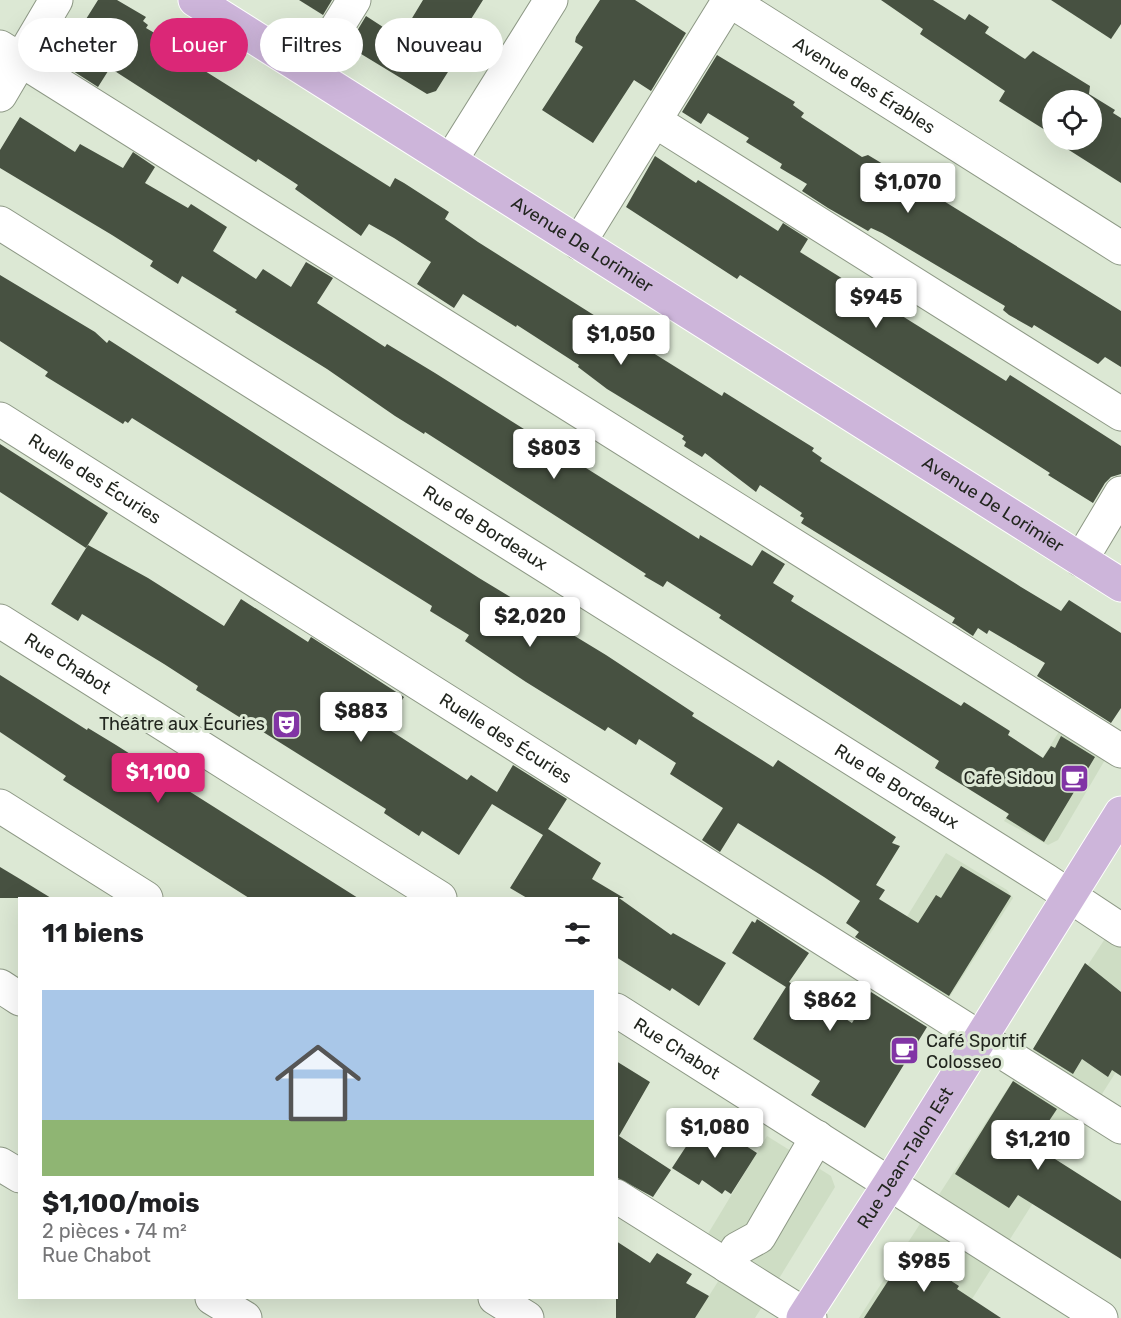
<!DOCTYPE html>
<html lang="fr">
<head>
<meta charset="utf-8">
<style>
  :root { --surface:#fff; --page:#f2f2f2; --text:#202124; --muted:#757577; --accent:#db2777 }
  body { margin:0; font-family:Rubik,sans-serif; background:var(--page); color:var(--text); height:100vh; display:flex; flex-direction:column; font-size:22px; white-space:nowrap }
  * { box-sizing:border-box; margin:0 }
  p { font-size:20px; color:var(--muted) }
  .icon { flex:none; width:33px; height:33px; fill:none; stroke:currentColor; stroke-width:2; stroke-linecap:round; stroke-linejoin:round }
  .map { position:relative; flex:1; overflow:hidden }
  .drawer { position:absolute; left:18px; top:897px; width:600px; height:402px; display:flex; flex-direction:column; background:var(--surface); border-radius:0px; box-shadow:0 6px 24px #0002 }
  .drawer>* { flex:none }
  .guide { position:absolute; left:18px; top:18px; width:600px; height:54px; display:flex; gap:12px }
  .controls { position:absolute; left:1042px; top:90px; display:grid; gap:12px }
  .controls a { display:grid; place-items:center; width:60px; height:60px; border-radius:50%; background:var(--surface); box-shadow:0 6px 24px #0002; font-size:30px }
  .price { position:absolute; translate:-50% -51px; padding:0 14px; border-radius:6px; background:#fff; color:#222; font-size:20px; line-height:39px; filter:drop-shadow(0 2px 3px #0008) }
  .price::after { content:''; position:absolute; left:50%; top:36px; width:18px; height:14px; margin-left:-9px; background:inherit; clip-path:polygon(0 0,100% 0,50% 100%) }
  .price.on { background:var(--accent); color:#fff }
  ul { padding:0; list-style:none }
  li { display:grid; align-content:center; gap:12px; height:318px; padding:0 24px }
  li span { display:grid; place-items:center; height:186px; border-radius:0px; color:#555 }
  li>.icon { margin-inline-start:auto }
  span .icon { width:108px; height:108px; fill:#fffc; stroke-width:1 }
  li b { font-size:26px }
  h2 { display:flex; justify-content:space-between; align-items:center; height:72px; padding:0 24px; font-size:26px }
  .pill { padding:0 21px; border-radius:27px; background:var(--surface); box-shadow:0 6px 24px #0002; font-size:21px; line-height:54px }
  .pill.on { background:var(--accent); color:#fff }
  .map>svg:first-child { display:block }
  .built { fill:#ceddc4 }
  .building { fill:#475141 }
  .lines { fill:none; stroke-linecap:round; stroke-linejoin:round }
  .minor-casing { stroke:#8d9885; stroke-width:35 }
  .major-casing { stroke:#fff; stroke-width:35 }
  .minor { stroke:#fff; stroke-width:33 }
  .major { stroke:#cdb5da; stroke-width:33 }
  .labels { text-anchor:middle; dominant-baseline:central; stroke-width:6; stroke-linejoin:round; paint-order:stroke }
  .street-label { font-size:18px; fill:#22261f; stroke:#dce8d4 }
  .poi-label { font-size:18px; fill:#22261f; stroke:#dce8d4; text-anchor:end }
</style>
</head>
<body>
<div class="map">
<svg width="1121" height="1318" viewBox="0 0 1121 1318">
  <rect width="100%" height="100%" fill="#dce8d4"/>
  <g class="built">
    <path d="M1063,725L1109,753L1058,840L1048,845L1004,821Z"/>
    <path d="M946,853L1007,890L1013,898L945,1004L878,964Z"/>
    <path d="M1121,914V1064L960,1318H859Z"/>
    <path d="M767,1136L831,1176L835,1187L775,1285L703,1242Z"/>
    <path d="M724,1272L767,1299L755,1318H695Z"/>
  </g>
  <g class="building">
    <path d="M98,0H117L146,17L143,21L148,25L146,28L168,41L165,46L390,187L395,178L404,183L449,212L445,219L478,242L616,329L618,327L652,349L650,351L722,396L724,392L814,448L812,451L822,458L820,461L1021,587L1061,611L1069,600L1121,633V708L1111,723L1037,676L1045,663L989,630L987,634L978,628L973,636L955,624L952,623L955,618L801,523L804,518L800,516L802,513L760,485L756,492L705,453L702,457L684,446L686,442L682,439L684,436L607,389L578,367L579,365L517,325L516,327L463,294L454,308L417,284L431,262L394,238L369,224L361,236L295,189L298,185L258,159L256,162L110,68L98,87L59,62Z"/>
    <path d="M299,0H332L323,15Z"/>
    <path d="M423,0H483L451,51L458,56L436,91L427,94L348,46L366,16L400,38Z"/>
    <path d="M600,0H635L686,33L651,91L634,80L593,143L542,110L583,47L575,42L576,37Z"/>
    <path d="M881,0H933L965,20L969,14L989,27L985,33L1025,59L1033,51L1090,86L1089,94L1115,110L1113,113L1121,118V183L1061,145L1063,141L1060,140H1092V100H1053V135L999,101L1005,91L920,34L923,29Z"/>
    <path d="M1051,0H1121V24L1111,39Z"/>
    <path d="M717,55L795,102L793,105L804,113L801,117L862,157L868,155L913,182L1121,311V367L1105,357L1098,364L1034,325L1032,328L1009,315L1003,310L1005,306L882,233L871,228L868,231L828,208L802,191L807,184L780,168L782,164L746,142L749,138L708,113L701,124L682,112Z"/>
    <path d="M20,117L75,152L80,144L123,168L133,152L155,167L145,183L188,208L191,204L227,227L213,251L256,279L263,269L291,287L306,262L333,278L317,303L385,347L387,344L435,373L699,539L700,535L752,566L762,550L785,564L773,583L794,596L791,601L961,706L964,702L1010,731L1008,735L1043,758L1051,746L1055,748L1061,736L1095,757L1044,842L1006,818L1009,814L935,768L939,761L719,618L721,615L667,581L663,587L644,576L646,574L425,432L424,434L395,416L327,369L235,312L237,310L182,276L178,284L150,266L153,261L112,235L0,168V150Z"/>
    <path d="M655,156L696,183L698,180L778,231L783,223L808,239L800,252L1006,381L1010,375L1121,446V474L1111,477L1105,483L1093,503L1048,475L1050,473L740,275L737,279L626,207Z"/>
    <path d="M0,275L95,332L107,343L109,340L479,578L606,655L694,713L692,716L773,767L778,760L896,837L892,843L900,846L876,885L885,890L879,899L918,923L936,895L941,898L961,866L1011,896L949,996L855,937L859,932L846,923L860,901L824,877L738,823L720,852L702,840L723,808L670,774L676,763L639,739L636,745L608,727L605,731L526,682L465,641L469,635L430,611L432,606L132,418L128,423L125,421L123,424L45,376L48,372L0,341Z"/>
    <path d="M0,444L108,513L86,548L0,492Z"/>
    <path d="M88,545L148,578L224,626L241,599L308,642L311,637L404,697L385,727L467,780L471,775L497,792L513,765L567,799L548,829L601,863L592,879L624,898H619L671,935L673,933L726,963L699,1006L672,988L670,991L616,957V898H527L510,888L543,835L492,804L459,855L422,831L419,836L396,821L384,813L386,809L196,690L198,686L164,664L82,614L78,621L51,604Z"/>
    <path d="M0,675L87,730L88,728L116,745L358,898H249L63,780L66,776L0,732Z"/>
    <path d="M0,867L20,879L51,898H0Z"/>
    <path d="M757,919L809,953L789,982L852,1023L871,992L927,1027L865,1128L811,1095L820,1081L753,1039L786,987L732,953L752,921L755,923Z"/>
    <path d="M1085,963L1121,992V1076L1112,1070L1108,1077L1082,1059L1073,1074L1033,1049Z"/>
    <path d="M616,1061L650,1082L619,1136L671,1170L653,1197L616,1177Z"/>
    <path d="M1013,1081L1057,1109L1033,1145L1121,1201V1259L1018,1195L1009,1208L955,1174Z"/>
    <path d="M704,1119L757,1153L731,1194L725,1190L722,1194L702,1180L699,1185L672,1168Z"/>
    <path d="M616,1241L650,1263L657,1253L692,1274L686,1283L709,1296L695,1318H616Z"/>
    <path d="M912,1244L938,1260L933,1269L959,1286L957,1289L1001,1318H864Z"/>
  </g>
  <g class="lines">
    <defs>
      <g id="minor">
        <path id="s1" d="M729,0L1121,248"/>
        <path d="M0,47L1121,751"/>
        <path d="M310,71L354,0"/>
        <path d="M0,95L56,0"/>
        <path d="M655,121L1121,414"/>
        <path d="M451,160L551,0"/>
        <path id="s2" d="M0,223L1047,881L1121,930"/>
        <path d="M579,243L729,0"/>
        <path id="s3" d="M0,419L1121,1127"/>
        <path d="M1081,560L1121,493"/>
        <path id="s4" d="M0,621L440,898"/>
        <path d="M0,806L146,898"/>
        <path d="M0,986L20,999"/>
        <path id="s5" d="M616,1010L1101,1318"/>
        <path d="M0,1164L20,1176"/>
        <path d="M616,1196L810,1318"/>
        <path d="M727,1266L737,1249L759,1237L817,1137"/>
        <path d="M212,1298L245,1318"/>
        <path d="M495,1298L527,1318"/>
      </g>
      <g id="major">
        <path id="s6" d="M195,0L1121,585"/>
        <path id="s7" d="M803,1318L890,1183L1121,813"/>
      </g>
    </defs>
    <use href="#minor" class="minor-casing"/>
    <use href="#major" class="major-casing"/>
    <use href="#minor" class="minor"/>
    <use href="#major" class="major"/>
  </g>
  <defs>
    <symbol id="theatre-square" viewBox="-11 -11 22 22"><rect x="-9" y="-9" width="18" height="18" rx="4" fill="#8134a5" stroke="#dce8d4"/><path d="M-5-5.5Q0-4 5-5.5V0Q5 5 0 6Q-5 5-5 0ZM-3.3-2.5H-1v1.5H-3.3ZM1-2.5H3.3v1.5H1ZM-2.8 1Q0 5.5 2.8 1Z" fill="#fff"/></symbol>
    <symbol id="cafe-square" viewBox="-11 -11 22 22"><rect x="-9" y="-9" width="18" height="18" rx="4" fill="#8134a5" stroke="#dce8d4"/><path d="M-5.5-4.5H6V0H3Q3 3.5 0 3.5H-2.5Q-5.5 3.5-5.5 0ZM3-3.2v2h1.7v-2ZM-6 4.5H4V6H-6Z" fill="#fff"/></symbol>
  </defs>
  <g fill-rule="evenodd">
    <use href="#theatre-square" x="270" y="708" width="33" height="33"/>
    <use href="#cafe-square" x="1058" y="762" width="33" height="33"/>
    <use href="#cafe-square" x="888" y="1034" width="33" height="33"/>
  </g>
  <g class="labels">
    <g class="street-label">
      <text stroke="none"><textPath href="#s1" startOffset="160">Avenue des Érables</textPath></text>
      <text stroke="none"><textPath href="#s6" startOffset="458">Avenue De Lorimier</textPath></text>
      <text stroke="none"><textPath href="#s3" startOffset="112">Ruelle des Écuries</textPath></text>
      <text stroke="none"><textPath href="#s6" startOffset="944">Avenue De Lorimier</textPath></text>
      <text stroke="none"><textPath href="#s2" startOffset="573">Rue de Bordeaux</textPath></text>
      <text stroke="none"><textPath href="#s4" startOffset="80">Rue Chabot</textPath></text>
      <text stroke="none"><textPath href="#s3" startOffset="598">Ruelle des Écuries</textPath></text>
      <text stroke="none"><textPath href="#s2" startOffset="1059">Rue de Bordeaux</textPath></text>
      <text stroke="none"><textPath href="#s5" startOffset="72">Rue Chabot</textPath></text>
      <text stroke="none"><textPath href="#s7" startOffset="190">Rue Jean-Talon Est</textPath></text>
    </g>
    <g class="poi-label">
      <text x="265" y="724">Théâtre aux Écuries</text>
      <text x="1054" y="778">Cafe Sidou</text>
      <text x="926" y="1041" text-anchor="start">Café Sportif<tspan x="926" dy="21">Colosseo</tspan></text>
    </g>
  </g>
</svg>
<div class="controls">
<a><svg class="icon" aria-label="locate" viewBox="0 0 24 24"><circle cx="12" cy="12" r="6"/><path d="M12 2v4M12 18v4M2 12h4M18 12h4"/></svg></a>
</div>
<b class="price" style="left:908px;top:214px">$1,070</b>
<b class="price" style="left:876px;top:329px">$945</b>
<b class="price" style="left:621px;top:366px">$1,050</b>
<b class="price" style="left:554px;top:480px">$803</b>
<b class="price" style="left:530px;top:648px">$2,020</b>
<b class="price" style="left:361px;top:743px">$883</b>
<b class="price on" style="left:158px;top:804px">$1,100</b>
<b class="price" style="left:830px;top:1032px">$862</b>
<b class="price" style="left:715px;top:1159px">$1,080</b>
<b class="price" style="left:1038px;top:1171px">$1,210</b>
<b class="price" style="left:924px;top:1293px">$985</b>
<div class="guide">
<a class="pill">Acheter</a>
<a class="pill on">Louer</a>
<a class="pill">Filtres</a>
<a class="pill">Nouveau</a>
</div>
<section class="drawer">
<h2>11 biens<svg class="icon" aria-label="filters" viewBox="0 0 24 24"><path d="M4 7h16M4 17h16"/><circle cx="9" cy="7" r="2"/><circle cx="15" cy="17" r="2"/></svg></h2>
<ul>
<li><span style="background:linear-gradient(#a9c7e8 70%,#8fb573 0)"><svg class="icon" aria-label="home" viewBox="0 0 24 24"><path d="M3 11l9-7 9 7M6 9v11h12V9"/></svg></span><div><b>$1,100/mois</b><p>2 pièces · 74 m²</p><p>Rue Chabot</p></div></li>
</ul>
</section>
</div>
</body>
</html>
